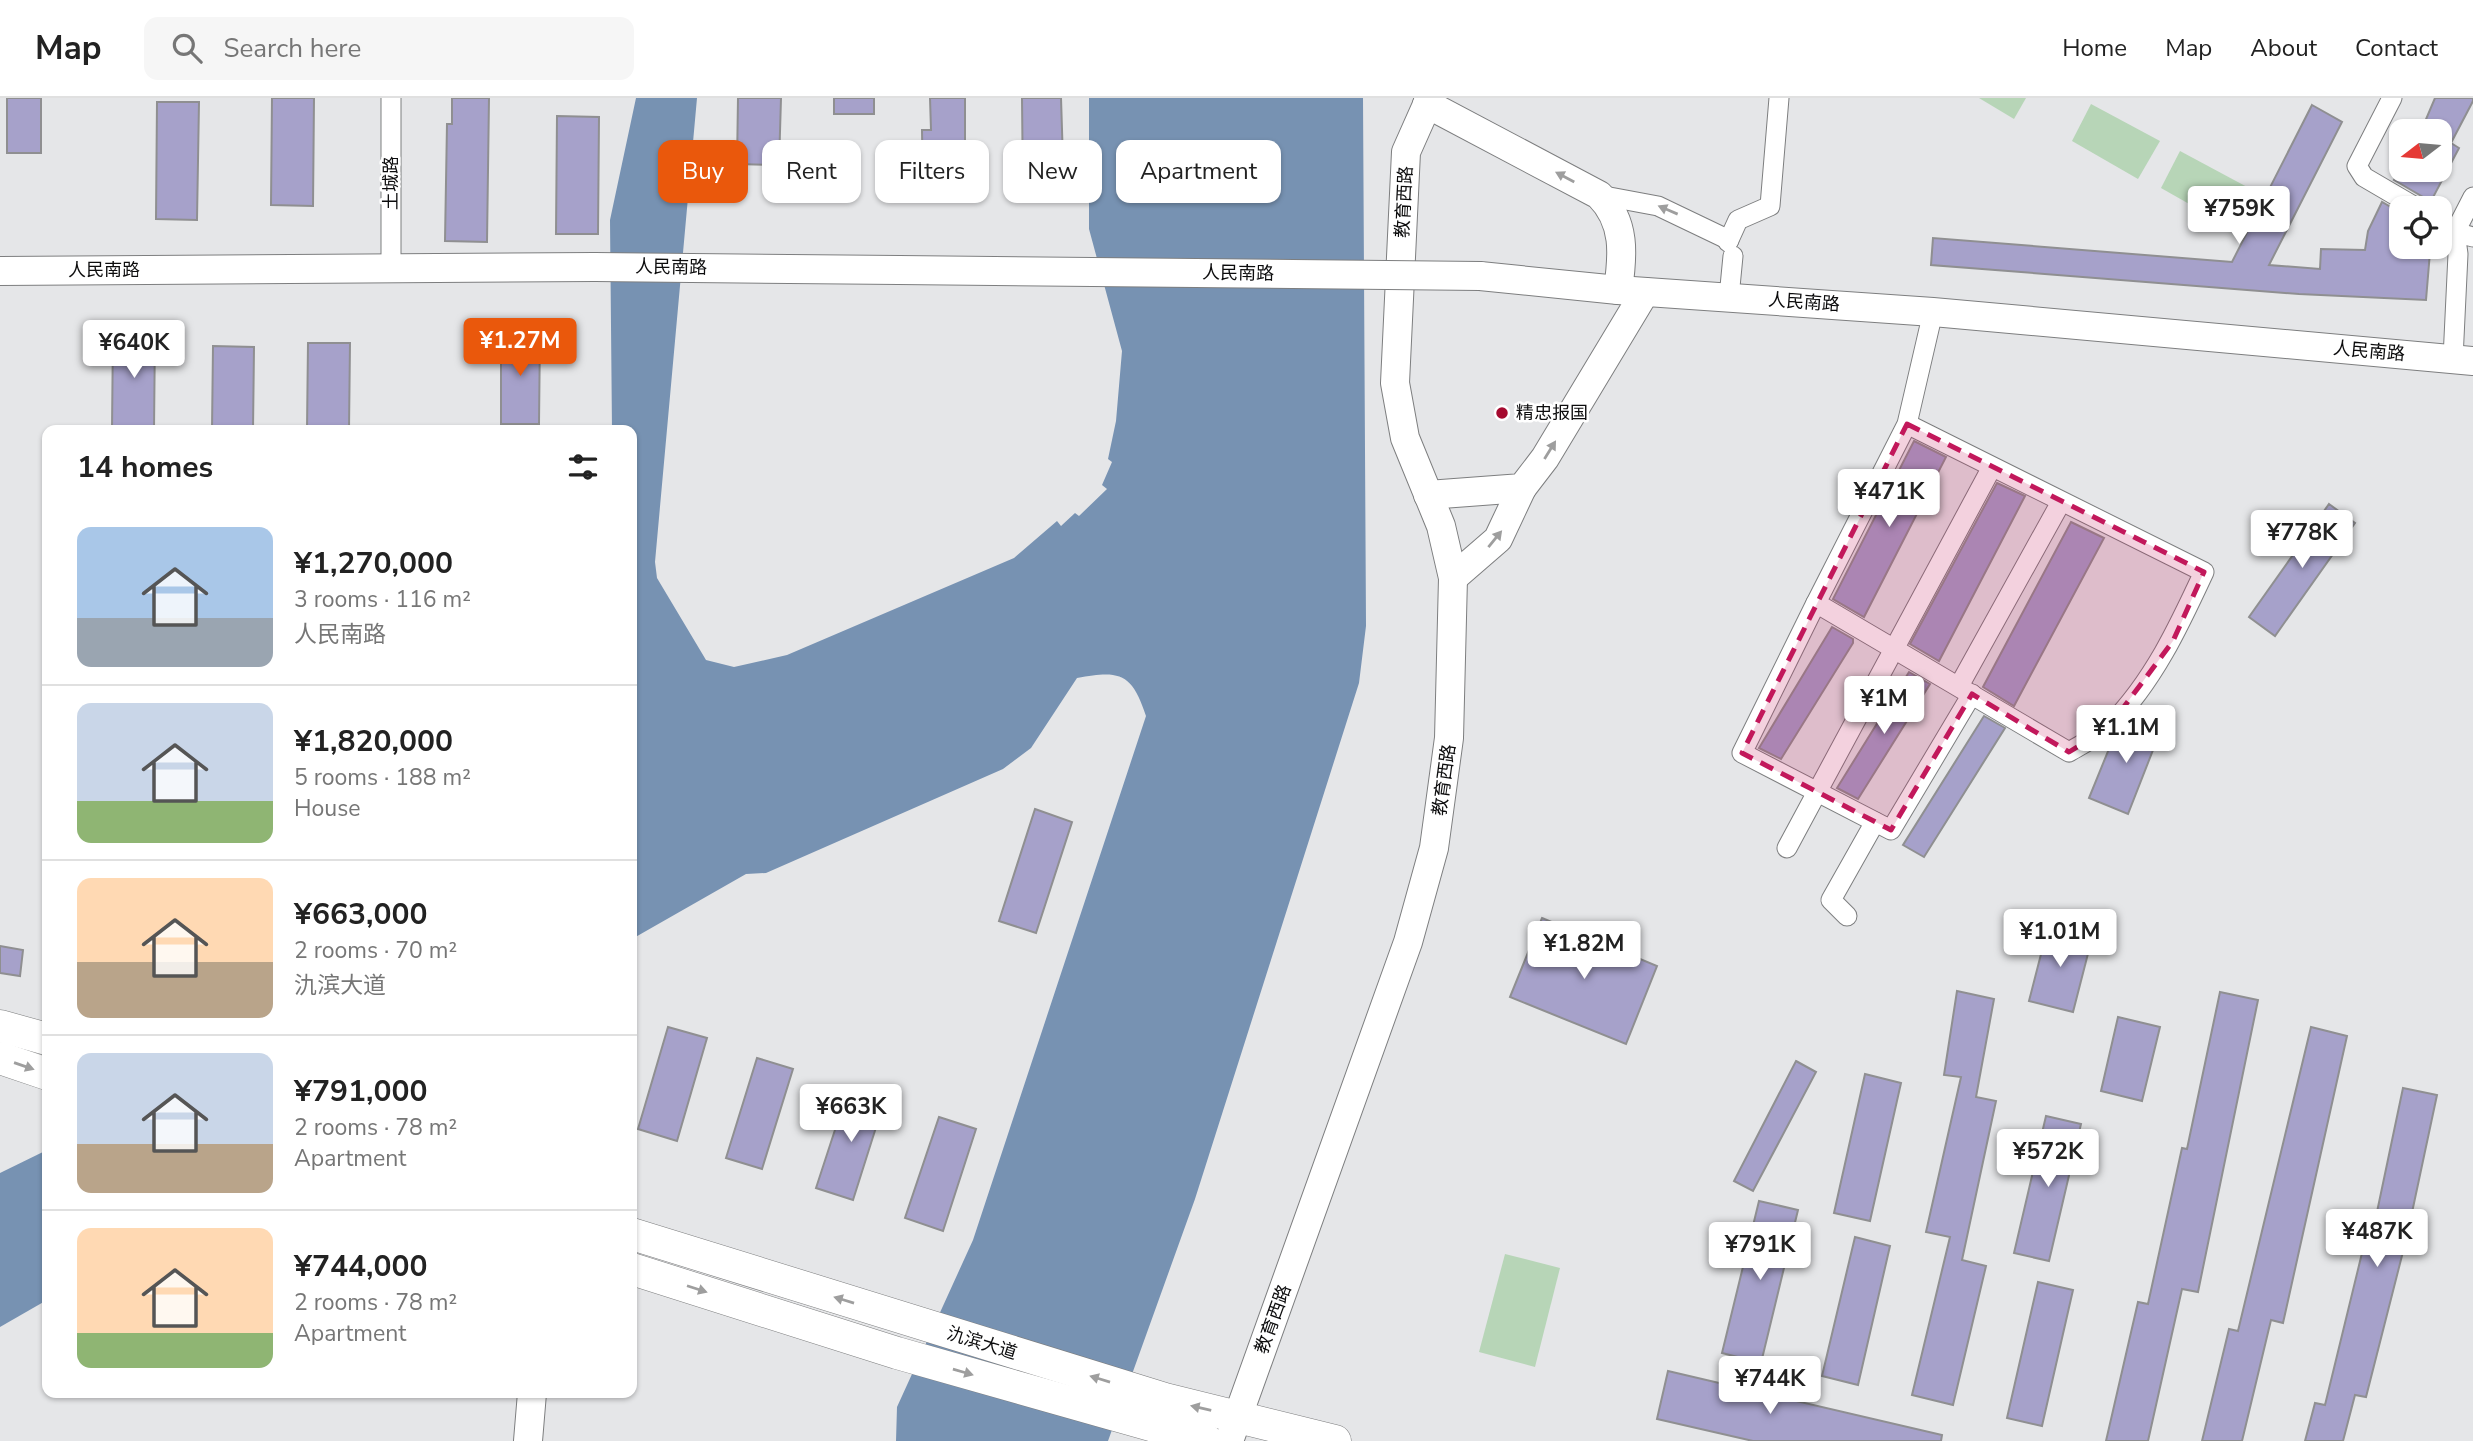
<!DOCTYPE html>
<html lang="en">
<head>
<meta charset="utf-8">
<style>
  :root { --surface:#fff; --page:#f6f6f6; --text:#222; --muted:#767676; --line:#e0e0e0; --accent:#ea580c }
  body { margin:0; font-family:"Nunito Sans","Noto Sans SC",sans-serif; background:var(--page); color:var(--text); height:100vh; display:flex; flex-direction:column; font-size:26px; white-space:nowrap }
  * { box-sizing:border-box; margin:0 }
  p { font-size:23px; color:var(--muted) }
  .icon { flex:none; width:38px; height:38px; fill:none; stroke:currentColor; stroke-width:2; stroke-linecap:round; stroke-linejoin:round }
  .map { position:relative; flex:1; overflow:hidden }
  .sheet { position:absolute; left:42px; top:327px; width:595px; height:973px; display:flex; flex-direction:column; background:var(--surface); border-radius:14px; box-shadow:0 2px 5px #0004 }
  .sheet>* { flex:none }
  .banner { position:absolute; left:658px; top:42px; width:665px; height:63px; display:flex; gap:14px }
  .needle { width:46px; rotate:254deg }
  .controls { position:absolute; left:2389px; top:21px; display:grid; gap:14px }
  .controls a { display:grid; place-items:center; width:63px; height:63px; border-radius:14px; background:var(--surface); box-shadow:0 2px 5px #0004; font-size:35px }
  .price { position:absolute; translate:-50% -60px; padding:0 16px; border-radius:7px; background:#fff; color:#222; font-size:23px; line-height:46px; filter:drop-shadow(0 2px 4px #0008) }
  .price::after { content:''; position:absolute; left:50%; top:42px; width:21px; height:16px; margin-left:-10px; background:inherit; clip-path:polygon(0 0,100% 0,50% 100%) }
  .price.active { background:var(--accent); color:#fff }
  ul { padding:0; list-style:none }
  li { display:flex; align-items:center; gap:21px; height:175px; padding:0 35px }
  li+li { border-top:2px solid var(--line) }
  li span { display:grid; place-items:center; flex:none; width:196px; height:140px; border-radius:14px; color:#555 }
  li>.icon { margin-inline-start:auto }
  span .icon { width:84px; height:84px; fill:#fffc; stroke-width:1 }
  li b { font-size:30px }
  h2 { display:flex; justify-content:space-between; align-items:center; height:84px; padding:0 35px; font-size:30px }
  .pill { padding:0 24px; border-radius:14px; background:var(--surface); box-shadow:0 2px 5px #0004; font-size:24px; line-height:63px }
  .pill.active { background:var(--accent); color:#fff }
  header { display:flex; align-items:center; gap:42px; box-sizing:border-box; height:98px; padding:0 35px; background:var(--surface); border-bottom:2px solid var(--line) }
  header strong { font-size:33px }
  nav { display:flex; gap:38px; margin-inline-start:auto; font-size:24px }
  .search { width:490px; height:63px; background:var(--page); display:flex; align-items:center; gap:18px; box-sizing:border-box; padding:0 24px; border-radius:14px; color:var(--muted); font-size:26px }
  .map>svg:first-child { display:block }
  .green { fill:#b7d5b7 }
  .water { fill:#7792b2 }
  .building { fill:#a6a1ca; stroke:#8f8f91; stroke-width:2 }
  .lines { fill:none; stroke-linecap:round; stroke-linejoin:round }
  .street-casing { stroke:#7d7e7f; stroke-width:21 }
  .secondary-casing { stroke:#7d7e7f; stroke-width:30 }
  .primary-casing { stroke:#7d7e7f; stroke-width:33 }
  .street { stroke:#fff; stroke-width:19 }
  .secondary { stroke:#fff; stroke-width:28 }
  .primary { stroke:#fff; stroke-width:32 }
  .secondary-bridge-casing { stroke:#7d7e7f; stroke-width:30; stroke-linecap:butt }
  .secondary-bridge { stroke:#fff; stroke-width:28 }
  .oneway { fill:#9e9e9e }
  .marked { fill:#c2185b; fill-opacity:0.2; stroke:#c2185b; stroke-width:5; stroke-dasharray:14 9; stroke-linejoin:round }
  .poi-dot { fill:#a50a2f; stroke:#fff; stroke-width:2.5 }
  .labels { text-anchor:middle; dominant-baseline:central; stroke-width:5; stroke-linejoin:round; paint-order:stroke }
  .street-label { font-size:18px; fill:#0c0c0d; stroke:#fff }
  .poi-label { font-size:18px; fill:#0c0c0d; stroke:#fff; text-anchor:start }
</style>
</head>
<body>
<header>
<strong>Map</strong>
<div class="search"><svg class="icon" aria-label="search" viewBox="0 0 24 24"><circle cx="10" cy="10" r="6"/><path d="M15 15l6 6"/></svg>Search here</div>
<nav><a>Home</a><a>Map</a><a>About</a><a>Contact</a></nav>
</header>
<div class="map">
<svg width="2473" height="1343" viewBox="0 0 2473 1343">
  <rect width="100%" height="100%" fill="#e5e6e8"/>
  <g class="green">
    <path d="M1979,0H2026L2014,21Z"/>
    <path d="M2091,6L2160,43L2138,81L2072,43Z"/>
    <path d="M2180,53L2249,90L2228,128L2161,90Z"/>
    <path d="M1505,1156L1560,1170L1535,1269L1479,1254Z"/>
  </g>
  <g class="water">
    <path d="M636,0H697L655,464L657,480L706,562L734,569L787,557L1014,460L1057,423L1061,428L1075,415L1079,418L1107,391L1102,387L1112,364L1108,361L1116,323L1122,253L1089,131V0H1363L1366,528L1359,585L1195,1101L1108,1343H896L897,1309L973,1142L1146,618C1132,575 1120,572 1077,580L1031,650L1003,671L766,775L746,776L632,841V332H612L610,122Z"/>
    <path d="M47,1052V1202L0,1229V1075Z"/>
  </g>
  <g class="building">
    <rect x="7" y="0" width="34" height="55"/>
    <path d="M272,0H314L313,108L271,107Z"/>
    <path d="M452,0H489L487,144L445,143L447,26H452Z"/>
    <path d="M738,0H781L779,67L737,66Z"/>
    <rect x="834" y="0" width="40" height="16"/>
    <path d="M930,0H965V98H923L922,32H931Z"/>
    <path d="M1022,0H1061L1064,95L1023,96Z"/>
    <path d="M2435,0H2473V3L2451,45L2459,50L2429,107L2423,99L2394,82L2400,72H2440V33H2421Z"/>
    <path d="M157,4H199L197,122L156,121Z"/>
    <path d="M2312,7L2342,24L2269,167L2320,171L2321,151L2365,152L2368,133L2382,104L2401,115V149H2408L2407,153L2430,154L2426,202L2299,196L1931,167L1933,140L2232,164Z"/>
    <path d="M557,18L599,19L598,136H556Z"/>
    <path d="M113,233H155L154,332H112Z"/>
    <path d="M501,234H540L539,326H501Z"/>
    <path d="M308,245H350L349,332H307Z"/>
    <path d="M213,248L254,249L253,332H212Z"/>
    <path d="M1914,343L1946,359L1864,519L1833,501Z"/>
    <path d="M1997,385L2025,398L1939,563L1910,546Z"/>
    <path d="M2329,406L2355,425L2275,538L2249,519Z"/>
    <path d="M2071,424L2104,440L2014,608L1983,589Z"/>
    <path d="M1832,529L1853,541V545L1781,661L1759,650Z"/>
    <path d="M1909,574L1930,586L1858,701L1837,690Z"/>
    <path d="M1984,618L2005,630L1924,759L1903,747Z"/>
    <path d="M2135,618L2162,629L2128,716L2089,700L2113,641Z"/>
    <path d="M1035,711L1072,724L1036,835L999,823Z"/>
    <path d="M1542,820L1657,868L1626,946L1510,899Z"/>
    <path d="M2048,829L2092,840L2073,914L2029,903Z"/>
    <path d="M0,848L23,852L20,878L0,875Z"/>
    <path d="M1957,893L1994,901L1976,999L1996,1003L1962,1162L1986,1168L1953,1307L1912,1297L1950,1139L1926,1134L1961,979L1944,977Z"/>
    <path d="M2220,894L2258,902L2198,1194L2182,1191L2148,1343H2106L2138,1204L2148,1206L2182,1050L2187,1051Z"/>
    <path d="M2118,919L2160,929L2142,1003L2101,993Z"/>
    <path d="M668,929L707,940L677,1043L638,1031Z"/>
    <path d="M2311,929L2347,938L2283,1225L2271,1222L2242,1343H2202L2229,1231L2238,1233Z"/>
    <path d="M757,960L793,971L762,1071L726,1060Z"/>
    <path d="M1796,963L1816,974L1753,1093L1734,1083Z"/>
    <path d="M1865,976L1901,985L1870,1123L1834,1115Z"/>
    <path d="M849,989L885,1001L853,1102L816,1090Z"/>
    <path d="M2403,990L2437,997L2407,1138L2366,1299L2355,1297L2343,1343H2305L2315,1305L2325,1307L2363,1151L2369,1152Z"/>
    <path d="M2046,1018L2081,1026L2049,1163L2014,1155Z"/>
    <path d="M939,1019L976,1031L943,1133L905,1120Z"/>
    <path d="M1759,1103L1798,1112L1761,1265L1722,1255Z"/>
    <path d="M1855,1139L1890,1148L1858,1287L1822,1278Z"/>
    <path d="M2038,1184L2073,1192L2042,1328L2007,1320Z"/>
    <path d="M1668,1273L1942,1337L1941,1343H1753L1657,1321Z"/>
  </g>
  <g class="lines">
    <defs>
      <g id="street">
        <path d="M2392,0L2357,68L2364,79L2417,110"/>
        <path d="M1599,97L1658,108L1729,142"/>
        <path d="M2440,124L2455,134L2473,99"/>
        <path d="M1728,144L1738,122L1770,108L1779,0"/>
        <path d="M391,170V0"/>
        <path d="M1729,199L1733,158"/>
        <path d="M2453,261L2458,156L2455,134L2473,139"/>
        <path d="M1907,326L2204,474C2179,528 2153,584 2110,627C2099,638 2082,646 2069,654L1816,505L1907,326L1933,214"/>
        <path d="M1816,505L1742,655L1891,732L1972,596"/>
        <path d="M1959,588L2061,404"/>
        <path d="M1787,750L1992,369"/>
        <path d="M1847,818L1831,802L1875,724"/>
      </g>
      <g id="secondary">
        <path d="M1427,6L1599,97C1626,124 1623,157 1618,192"/>
        <path d="M0,173L595,169L899,172"/>
        <path d="M1480,178L1618,192L1933,214L2473,263"/>
        <path d="M1428,397L1522,390L1545,360L1645,194"/>
        <path d="M1453,480L1498,441L1522,390"/>
        <path d="M528,1343L532,1295"/>
        <path d="M1229,1343L1408,844L1434,750L1449,640L1453,480L1441,428L1405,340L1395,285L1406,54L1430,0"/>
      </g>
      <g id="primary">
        <path d="M0,928L47,941"/>
        <path d="M0,960L47,976"/>
        <path d="M632,1136L1165,1301L1335,1343"/>
        <path d="M632,1171L897,1255L1207,1343"/>
      </g>
    </defs>
    <use href="#street" class="street-casing"/>
    <use href="#secondary" class="secondary-casing"/>
    <use href="#primary" class="primary-casing"/>
    <use href="#street" class="street"/>
    <use href="#secondary" class="secondary"/>
    <use href="#primary" class="primary"/>
    <defs>
      <path id="secondary-bridge" d="M899,172L1480,178"/>
    </defs>
    <use href="#secondary-bridge" class="secondary-bridge-casing"/>
    <use href="#secondary-bridge" class="secondary-bridge"/>
  </g>
  <defs><path id="oneway-solid" d="M-6-.8H1V-3.2L6.5 0L1 3.2V.8H-6Z" transform="scale(1.75)"/></defs>
  <g class="oneway">
    <use href="#oneway-solid" transform="translate(1565 79) rotate(-152)"/>
    <use href="#oneway-solid" transform="translate(1668 112) rotate(-157)"/>
    <use href="#oneway-solid" transform="translate(1550 352) rotate(-58)"/>
    <use href="#oneway-solid" transform="translate(1495 441) rotate(-51)"/>
    <use href="#oneway-solid" transform="translate(24 968) rotate(19)"/>
    <use href="#oneway-solid" transform="translate(697 1191) rotate(18)"/>
    <use href="#oneway-solid" transform="translate(844 1202) rotate(-163)"/>
    <use href="#oneway-solid" transform="translate(963 1274) rotate(16)"/>
    <use href="#oneway-solid" transform="translate(1100 1281) rotate(-163)"/>
    <use href="#oneway-solid" transform="translate(1201 1310) rotate(-167)"/>
  </g>
  <path class="marked" d="M1907,326L2204,474L2173,543L2109,629L2069,654L1972,596L1891,732L1742,655Z"/>
  <circle class="poi-dot" cx="1502" cy="315" r="7"/>
  <g class="labels">
    <g class="street-label">
      <text transform="translate(391 85) rotate(-90)">土城路</text>
      <text transform="translate(1404 104) rotate(-87)">教育西路</text>
      <text transform="translate(671 169) rotate(1)">人民南路</text>
      <text x="104" y="172">人民南路</text>
      <text transform="translate(1238 175) rotate(1)">人民南路</text>
      <text transform="translate(1804 204) rotate(4)">人民南路</text>
      <text transform="translate(2369 253) rotate(5)">人民南路</text>
      <text transform="translate(1444 682) rotate(-82)">教育西路</text>
      <text transform="translate(1273 1221) rotate(-70)">教育西路</text>
      <text transform="translate(982 1245) rotate(17)">氿滨大道</text>
    </g>
    <g class="poi-label">
      <text x="1516" y="315">精忠报国</text>
    </g>
  </g>
</svg>
<div class="controls">
<a><svg class="needle" viewBox="-14 -14 28 28"><path d="M0-13l5 13h-10z" fill="#e53935"/><path d="M0 13l5-13h-10z" fill="#767676"/></svg></a>
<a><svg class="icon" aria-label="locate" viewBox="0 0 24 24"><circle cx="12" cy="12" r="6"/><path d="M12 2v4M12 18v4M2 12h4M18 12h4"/></svg></a>
</div>
<b class="price" style="left:2239px;top:148px">¥759K</b>
<b class="price active" style="left:520px;top:280px">¥1.27M</b>
<b class="price" style="left:134px;top:282px">¥640K</b>
<b class="price" style="left:1889px;top:431px">¥471K</b>
<b class="price" style="left:2302px;top:472px">¥778K</b>
<b class="price" style="left:1884px;top:638px">¥1M</b>
<b class="price" style="left:2126px;top:667px">¥1.1M</b>
<b class="price" style="left:2060px;top:871px">¥1.01M</b>
<b class="price" style="left:1584px;top:883px">¥1.82M</b>
<b class="price" style="left:851px;top:1046px">¥663K</b>
<b class="price" style="left:2048px;top:1091px">¥572K</b>
<b class="price" style="left:2377px;top:1171px">¥487K</b>
<b class="price" style="left:1760px;top:1184px">¥791K</b>
<b class="price" style="left:1770px;top:1318px">¥744K</b>
<div class="banner">
<a class="pill active">Buy</a>
<a class="pill">Rent</a>
<a class="pill">Filters</a>
<a class="pill">New</a>
<a class="pill">Apartment</a>
</div>
<section class="sheet">
<h2>14 homes<svg class="icon" aria-label="filters" viewBox="0 0 24 24"><path d="M4 7h16M4 17h16"/><circle cx="9" cy="7" r="2"/><circle cx="15" cy="17" r="2"/></svg></h2>
<ul>
<li><span style="background:linear-gradient(#a9c7e8 65%,#9aa5b1 0)"><svg class="icon" aria-label="home" viewBox="0 0 24 24"><path d="M3 11l9-7 9 7M6 9v11h12V9"/></svg></span><div><b>¥1,270,000</b><p>3 rooms · 116 m²</p><p>人民南路</p></div></li>
<li><span style="background:linear-gradient(#c9d6e8 70%,#8fb573 0)"><svg class="icon" aria-label="home" viewBox="0 0 24 24"><path d="M3 11l9-7 9 7M6 9v11h12V9"/></svg></span><div><b>¥1,820,000</b><p>5 rooms · 188 m²</p><p>House</p></div></li>
<li><span style="background:linear-gradient(#ffd9b3 60%,#b9a48a 0)"><svg class="icon" aria-label="home" viewBox="0 0 24 24"><path d="M3 11l9-7 9 7M6 9v11h12V9"/></svg></span><div><b>¥663,000</b><p>2 rooms · 70 m²</p><p>氿滨大道</p></div></li>
<li><span style="background:linear-gradient(#c9d6e8 65%,#b9a48a 0)"><svg class="icon" aria-label="home" viewBox="0 0 24 24"><path d="M3 11l9-7 9 7M6 9v11h12V9"/></svg></span><div><b>¥791,000</b><p>2 rooms · 78 m²</p><p>Apartment</p></div></li>
<li><span style="background:linear-gradient(#ffd9b3 75%,#8fb573 0)"><svg class="icon" aria-label="home" viewBox="0 0 24 24"><path d="M3 11l9-7 9 7M6 9v11h12V9"/></svg></span><div><b>¥744,000</b><p>2 rooms · 78 m²</p><p>Apartment</p></div></li>
</ul>
</section>
</div>
</body>
</html>
